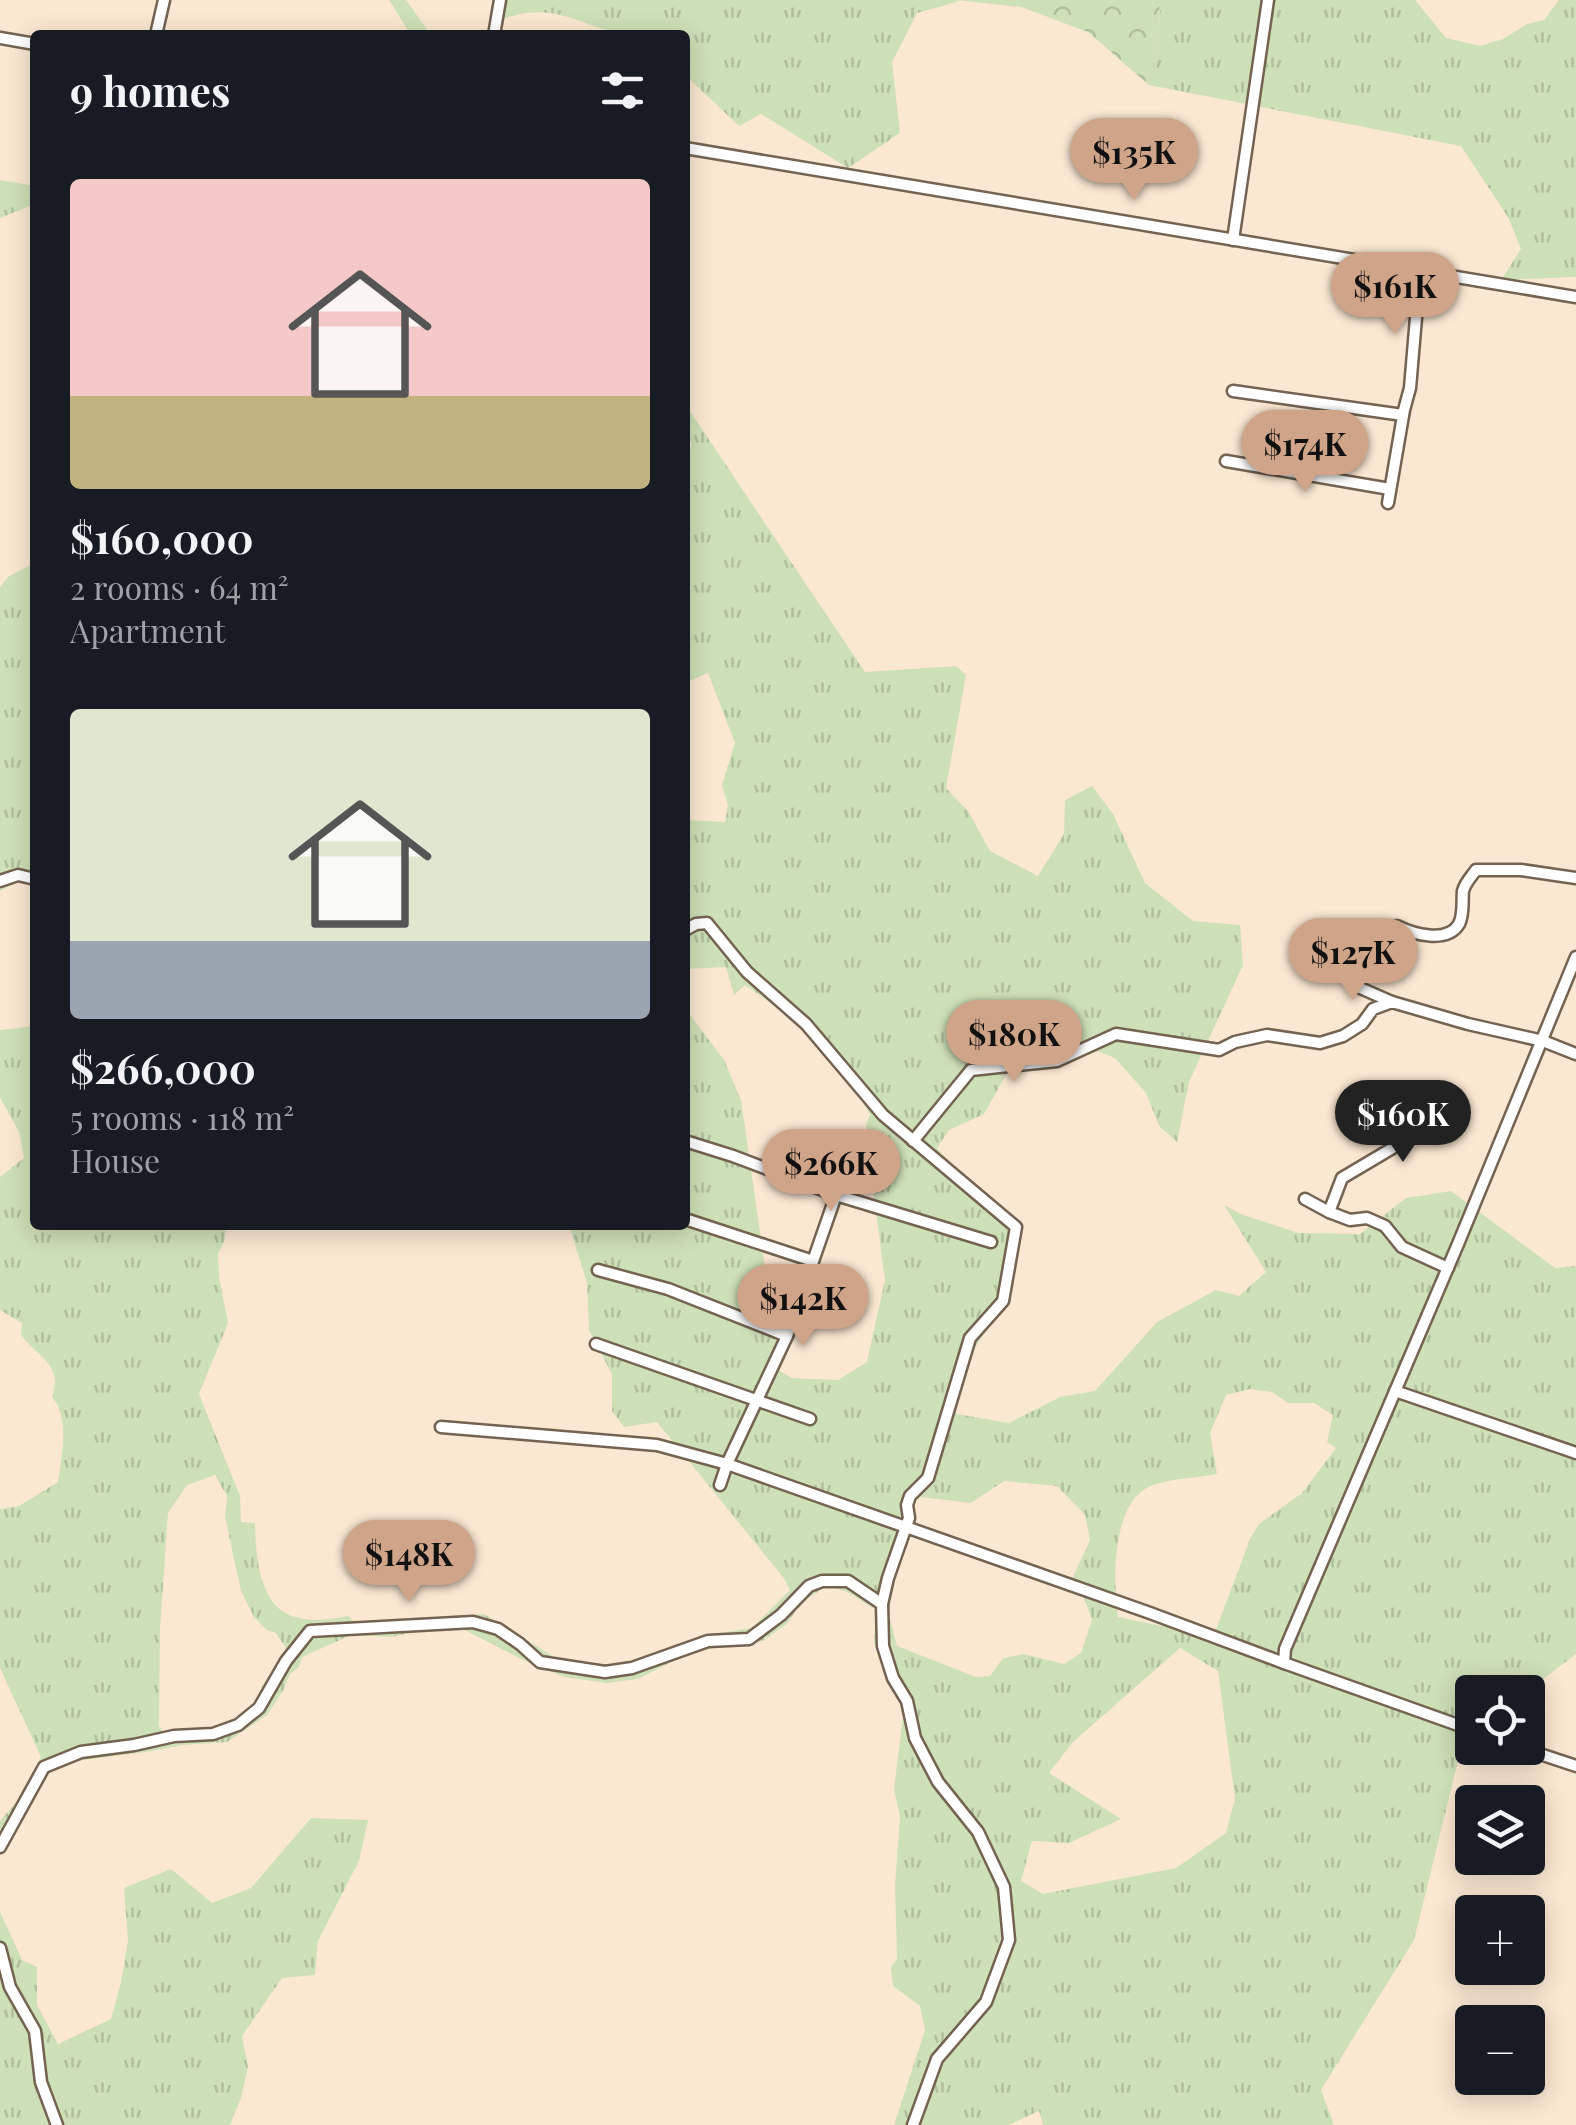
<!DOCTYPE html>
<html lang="en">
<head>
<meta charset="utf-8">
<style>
  :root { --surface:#171b24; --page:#242831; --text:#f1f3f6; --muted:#9ea1a6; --accent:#cfa489 }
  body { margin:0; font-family:"Playfair Display",serif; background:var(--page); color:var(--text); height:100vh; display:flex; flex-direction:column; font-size:38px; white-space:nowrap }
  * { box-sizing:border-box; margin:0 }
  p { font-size:32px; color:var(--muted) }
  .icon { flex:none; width:55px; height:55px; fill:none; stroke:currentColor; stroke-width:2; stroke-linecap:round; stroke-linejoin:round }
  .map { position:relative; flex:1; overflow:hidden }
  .drawer { position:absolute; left:30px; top:30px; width:660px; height:1200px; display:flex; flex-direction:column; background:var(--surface); border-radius:10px; box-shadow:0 5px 25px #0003 }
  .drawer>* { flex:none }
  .controls { position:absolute; left:1455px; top:1675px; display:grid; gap:20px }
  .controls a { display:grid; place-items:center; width:90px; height:90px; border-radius:10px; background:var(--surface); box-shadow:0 5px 25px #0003; font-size:50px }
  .price { position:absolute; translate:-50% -85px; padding:0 22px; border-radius:35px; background:var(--accent); color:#111; font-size:32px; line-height:65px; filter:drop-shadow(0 2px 5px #0008) }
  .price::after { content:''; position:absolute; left:50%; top:60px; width:30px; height:22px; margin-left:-15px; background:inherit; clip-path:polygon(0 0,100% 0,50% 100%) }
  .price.selected { background:#222; color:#fff }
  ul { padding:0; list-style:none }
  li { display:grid; align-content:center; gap:20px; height:530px; padding:0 40px }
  li span { display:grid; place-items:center; height:310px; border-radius:10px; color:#555 }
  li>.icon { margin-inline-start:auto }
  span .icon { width:180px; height:180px; fill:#fffc; stroke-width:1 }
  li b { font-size:42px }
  h2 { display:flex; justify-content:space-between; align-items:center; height:120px; padding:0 40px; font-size:42px }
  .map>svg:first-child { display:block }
  .grass { fill:url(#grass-tufts); fill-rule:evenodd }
  .forest { fill:url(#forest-crowns) }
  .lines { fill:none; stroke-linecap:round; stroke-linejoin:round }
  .street-casing { stroke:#746351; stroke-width:15 }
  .street { stroke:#fff; stroke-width:10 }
</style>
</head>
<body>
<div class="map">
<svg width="1576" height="2125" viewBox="0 0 1576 2125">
  <defs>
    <pattern id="grass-tufts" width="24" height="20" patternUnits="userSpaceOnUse" patternTransform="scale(2.5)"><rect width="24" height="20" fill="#cee0b8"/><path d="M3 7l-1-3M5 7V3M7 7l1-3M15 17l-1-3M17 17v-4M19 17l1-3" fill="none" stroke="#b0bf9d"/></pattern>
    <pattern id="forest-crowns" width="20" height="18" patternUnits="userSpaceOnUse" patternTransform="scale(2.5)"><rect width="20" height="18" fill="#cee0b8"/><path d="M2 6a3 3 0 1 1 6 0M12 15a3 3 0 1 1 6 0" fill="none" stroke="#b0bf9d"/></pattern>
  </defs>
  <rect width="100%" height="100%" fill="#fbe8d2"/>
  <g class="grass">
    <path d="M389,0H406L431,35H411Z"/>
    <path d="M495,0H956L960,1L917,13L892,62L900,133L848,168L761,114L739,126L685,75V35C665,35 640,39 620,34C576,23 552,1 503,19L501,35H489Z"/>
    <path d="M1160,0H1415L1446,38L1480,46L1503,39L1527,24L1544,20L1559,0H1576V277L1501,280L1521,249L1508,217L1461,146L1149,85L1159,33Z"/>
    <path d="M0,180L35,186V204L0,218Z"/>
    <path d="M685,404L865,672L956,666L966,675L946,788L968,811L990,851L1038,876L1064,834L1065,800L1092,786L1113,814L1145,883L1193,921L1240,925L1243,965L1189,1082L1177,1142L1159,1126L1146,1093L1115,1058L1097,1051L1059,1066L1007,1073L984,1114L949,1130L937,1148L959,1172L993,1199L1023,1229L1011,1294L972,1352L954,1410L957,1414L1009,1423L1060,1397L1095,1391L1157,1322L1216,1290L1239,1296L1266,1272L1224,1205L1243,1215L1299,1233L1360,1234L1406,1198L1451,1191L1555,1268L1576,1266V1654L1526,1692H1472V1734L1463,1741L1414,1940L1321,2090L1334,2125H1043L1039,2111L1009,2125H894L925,2030L920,2006L893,1986L891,1967L897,1959L895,1886L900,1816L894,1789L904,1708L881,1663L874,1642L876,1609C854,1599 852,1589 825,1587L801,1603L787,1624L762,1641L722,1646L685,1655L638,1679L607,1683L564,1677L521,1659L461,1628L426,1630L391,1637L351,1635L302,1657L299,1667L290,1674L284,1689L267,1715L227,1742L183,1745L152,1751L61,1763L44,1776L0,1855V1821L17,1801L41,1757L0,1668V1509L19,1506L58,1482C62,1455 70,1418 52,1397C63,1364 39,1358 21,1335L22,1323L0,1310V1177L24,1158L19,1132L0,1097V1030L35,1026V1225H226L225,1239L218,1254L219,1277L228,1323L199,1394L240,1496L241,1522L255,1523C256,1555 258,1610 299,1618C315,1622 332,1619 348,1616L355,1623L484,1614L561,1661L630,1666L705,1635L752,1628L790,1590L783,1577L657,1422L624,1427L612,1411V1374L589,1330L587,1283L569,1225H685V1008L724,1060L741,1100L780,1371L792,1378L838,1380L867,1362L885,1280L868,1150L866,1124L870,1115L858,1093L801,1025L745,985L734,995L726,967L685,969V820L725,822L728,805L722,785L735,743L708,673L685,683V465L692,444L685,434ZM1250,1389L1272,1392L1288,1403H1314L1333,1415L1327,1442L1336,1448L1302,1493L1259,1524L1250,1539L1215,1632L1205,1635L1118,1617C1113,1581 1111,1500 1153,1485C1173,1478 1197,1478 1217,1474L1210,1433L1226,1395ZM215,1475L227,1496L225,1517L241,1591L254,1617L267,1630L276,1633L287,1650L262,1686L252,1710L224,1727L164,1733L159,1726L160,1628L168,1513L187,1485ZM1004,1481L1057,1486L1085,1515L1090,1540L1072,1579L1086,1603L1092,1620L1081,1653L1064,1664L1024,1654L1003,1658L990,1676L976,1677L897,1646L889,1615L895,1570L914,1525L913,1503L920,1497L971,1503ZM1180,1648L1218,1671L1235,1799L1226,1833L1176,1868L1043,1894L1021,1881L1032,1841L1069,1843L1121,1819L1049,1773L1073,1742Z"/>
    <path d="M35,563V923L32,914V884L20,881L0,891V587L9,576Z"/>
    <path d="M311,1818L368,1820L359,1861L318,1941L315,1975L282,1978L242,2036L248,2067L241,2098L230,2125H0V1912L22,1960L37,1967V2005L58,2044L111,2019L121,1983L128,1940L124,1888L171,1869L212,1903L251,1888Z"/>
  </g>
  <path class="forest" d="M956,0H1160L1159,33L1149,85L1088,32L1021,7Z"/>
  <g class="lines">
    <defs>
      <g id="street">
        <path d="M156,35L164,0"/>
        <path d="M494,35L500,0"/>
        <path d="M0,38L35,44"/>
        <path d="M685,148L1576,297"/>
        <path d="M1233,240L1268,0"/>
        <path d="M1233,391L1403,415"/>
        <path d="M1226,461L1390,489"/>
        <path d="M1388,503L1404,410L1410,388L1420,271"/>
        <path d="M0,881L18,875L35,879"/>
        <path d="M685,930L696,924L707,923L747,972L806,1024L883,1115L1016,1227L1003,1301L970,1338L928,1478L910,1496L907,1505L909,1518L888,1578L882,1604L883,1646L893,1678L907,1701L915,1738L938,1782L978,1832L1004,1887L1009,1940L986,2002L937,2059L913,2125"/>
        <path d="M1392,1002L1358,987L1357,967L1374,945L1397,926C1413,934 1447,944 1459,924C1464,915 1462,901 1463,891C1465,883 1471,877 1476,870H1521L1576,878"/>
        <path d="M685,1141L733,1156L836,1195L991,1242"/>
        <path d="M913,1141L971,1070L1057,1061L1116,1034L1219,1050L1235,1042L1267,1035L1320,1043L1343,1036L1362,1024L1373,1009L1392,1002L1468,1024L1543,1041L1576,1054"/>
        <path d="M1305,1199L1329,1212L1350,1220L1367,1218L1385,1226L1402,1247L1448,1268"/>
        <path d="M1329,1212L1342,1178L1396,1146L1410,1132L1430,1090"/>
        <path d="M685,1219L813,1261"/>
        <path d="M598,1270L668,1289L787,1336"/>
        <path d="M596,1344L810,1419"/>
        <path d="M1395,1391L1576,1453"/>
        <path d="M441,1427L657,1445L727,1464L1150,1613L1284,1663"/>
        <path d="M720,1485L727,1464L787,1336L836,1195"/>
        <path d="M1472,1730L1284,1663L1285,1649L1458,1244L1576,957"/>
        <path d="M1522,1748L1576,1766"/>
        <path d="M0,1847L44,1767L81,1752L134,1745L174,1736L213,1734L238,1725L259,1708L286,1661L310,1631L473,1622L498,1629L520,1644L540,1662L605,1672L632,1668L708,1641L749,1639L781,1615L809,1586L822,1581H848L882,1604"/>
        <path d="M0,1948L10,1987L35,2031L41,2082L57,2125"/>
      </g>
    </defs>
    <use href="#street" class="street-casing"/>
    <use href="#street" class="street"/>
  </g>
</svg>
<div class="controls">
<a><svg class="icon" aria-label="locate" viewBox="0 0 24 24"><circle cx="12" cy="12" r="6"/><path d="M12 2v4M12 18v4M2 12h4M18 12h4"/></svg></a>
<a><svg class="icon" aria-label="layers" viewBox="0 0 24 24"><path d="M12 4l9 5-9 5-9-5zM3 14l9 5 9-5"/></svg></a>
<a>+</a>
<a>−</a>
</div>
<b class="price" style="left:1134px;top:203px">$135K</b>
<b class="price" style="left:1395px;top:337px">$161K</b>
<b class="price" style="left:1305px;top:495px">$174K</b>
<b class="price" style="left:1353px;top:1003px">$127K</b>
<b class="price" style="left:1014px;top:1085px">$180K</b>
<b class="price selected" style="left:1403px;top:1165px">$160K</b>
<b class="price" style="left:831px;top:1214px">$266K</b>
<b class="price" style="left:803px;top:1349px">$142K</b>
<b class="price" style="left:409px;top:1605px">$148K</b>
<section class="drawer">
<h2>9 homes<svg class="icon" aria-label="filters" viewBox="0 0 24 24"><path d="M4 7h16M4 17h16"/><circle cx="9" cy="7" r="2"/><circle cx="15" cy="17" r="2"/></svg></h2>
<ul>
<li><span style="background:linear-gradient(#f6c9c9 70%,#c2b280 0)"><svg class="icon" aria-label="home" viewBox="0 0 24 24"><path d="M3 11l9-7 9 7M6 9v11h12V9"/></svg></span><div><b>$160,000</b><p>2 rooms · 64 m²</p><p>Apartment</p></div></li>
<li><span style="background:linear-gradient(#dfe7d0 75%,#9aa5b1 0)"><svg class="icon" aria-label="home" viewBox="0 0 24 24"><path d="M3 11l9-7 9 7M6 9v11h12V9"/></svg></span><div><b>$266,000</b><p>5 rooms · 118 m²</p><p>House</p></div></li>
</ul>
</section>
</div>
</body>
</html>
